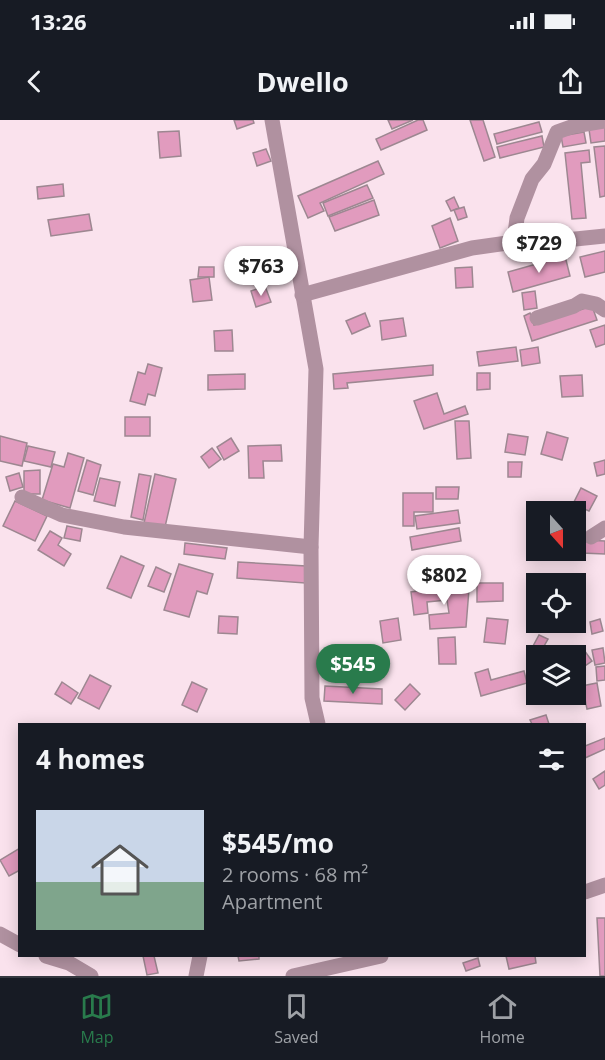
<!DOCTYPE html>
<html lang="en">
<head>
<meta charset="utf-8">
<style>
  :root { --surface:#171b24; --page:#242831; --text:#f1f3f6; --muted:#9ea1a6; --line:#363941; --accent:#297b4c }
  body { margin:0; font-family:"Open Sans",sans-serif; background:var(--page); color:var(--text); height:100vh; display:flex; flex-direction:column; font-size:22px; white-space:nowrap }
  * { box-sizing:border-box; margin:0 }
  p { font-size:20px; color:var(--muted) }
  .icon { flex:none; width:33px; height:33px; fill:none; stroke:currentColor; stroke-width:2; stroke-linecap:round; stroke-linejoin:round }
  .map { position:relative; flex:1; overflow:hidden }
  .side { position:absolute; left:18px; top:603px; width:568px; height:234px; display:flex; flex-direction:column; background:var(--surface); border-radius:0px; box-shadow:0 3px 15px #0003 }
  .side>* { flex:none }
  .needle { width:39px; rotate:159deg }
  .fabs { position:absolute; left:526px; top:381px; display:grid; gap:12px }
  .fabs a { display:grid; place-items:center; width:60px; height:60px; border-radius:0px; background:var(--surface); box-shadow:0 3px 15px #0003; font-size:30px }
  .price { position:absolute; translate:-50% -51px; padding:0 14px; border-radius:21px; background:#fff; color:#222; font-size:20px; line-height:39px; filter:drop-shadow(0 2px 3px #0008) }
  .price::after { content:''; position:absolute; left:50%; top:36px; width:18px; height:14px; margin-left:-9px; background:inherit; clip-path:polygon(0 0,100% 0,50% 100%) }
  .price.selected { background:var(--accent); color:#fff }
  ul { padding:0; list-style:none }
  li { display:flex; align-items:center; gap:18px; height:150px; padding:0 18px }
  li+li { border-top:2px solid var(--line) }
  li span { display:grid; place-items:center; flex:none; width:168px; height:120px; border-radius:0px; color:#555 }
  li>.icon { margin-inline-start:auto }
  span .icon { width:72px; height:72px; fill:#fffc; stroke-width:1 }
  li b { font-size:26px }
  h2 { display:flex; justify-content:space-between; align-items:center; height:72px; padding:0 18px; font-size:26px }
  .status { display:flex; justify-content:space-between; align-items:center; height:42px; padding:0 30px; background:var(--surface); direction:ltr }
  .status svg { height:16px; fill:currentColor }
  header { display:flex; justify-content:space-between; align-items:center; height:78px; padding:0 18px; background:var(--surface); font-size:27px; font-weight:700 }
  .menu { display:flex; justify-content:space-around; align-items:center; height:84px; border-top:2px solid var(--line); background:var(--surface); font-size:16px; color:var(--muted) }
  .menu a { display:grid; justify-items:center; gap:3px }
  .menu .selected { color:var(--accent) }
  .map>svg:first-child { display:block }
  .building { fill:#e19bbe; stroke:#9d8791; stroke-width:1.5 }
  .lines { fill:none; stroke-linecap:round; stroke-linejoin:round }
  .minor { stroke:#b091a0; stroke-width:15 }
</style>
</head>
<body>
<div class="status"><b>13:26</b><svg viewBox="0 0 49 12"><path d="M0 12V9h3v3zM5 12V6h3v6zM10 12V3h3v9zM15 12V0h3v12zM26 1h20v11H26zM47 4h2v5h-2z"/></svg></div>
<header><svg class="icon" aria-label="back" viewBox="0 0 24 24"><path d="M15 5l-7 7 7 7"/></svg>Dwello<svg class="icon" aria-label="share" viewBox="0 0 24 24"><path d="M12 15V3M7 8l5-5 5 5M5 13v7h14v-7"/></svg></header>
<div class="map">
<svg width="605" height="856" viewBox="0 0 605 856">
  <rect width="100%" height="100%" fill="#fae2ed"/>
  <g class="building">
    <path d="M234,0H253L254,3L237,9Z"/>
    <path d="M388,0H413L392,9Z"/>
    <path d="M418,0H423L427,10L381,30L376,19Z"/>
    <path d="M470,0H483L495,37L484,41Z"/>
    <path d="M539,2L542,12L497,24L494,14Z"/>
    <path d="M605,6V21L591,23L589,9Z"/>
    <path d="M179,11L181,36L160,38L158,12Z"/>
    <path d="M584,12L586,23L563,27L561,16Z"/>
    <path d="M542,16L544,27L500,38L497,27Z"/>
    <path d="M605,26V76L600,77L594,27Z"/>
    <path d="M266,29L271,41L257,46L253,33Z"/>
    <path d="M589,30L590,42L581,43L586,98L572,99L565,33Z"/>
    <path d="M378,41L384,54L320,83L324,91L308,98L298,76Z"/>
    <path d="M63,64L64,76L38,79L37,67Z"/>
    <path d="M367,65L373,78L328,96L323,83Z"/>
    <path d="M454,77L459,88L451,91L446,81Z"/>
    <path d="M374,80L379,95L335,111L329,97Z"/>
    <path d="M464,87L467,97L458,100L454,90Z"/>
    <path d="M89,94L92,110L51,116L48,100Z"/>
    <path d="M450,98L458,121L440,128L432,106Z"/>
    <path d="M605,131V152L585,157L580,137Z"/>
    <path d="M565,136L570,156L513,172L508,152Z"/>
    <path d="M199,147H214V157H198Z"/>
    <path d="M472,147L473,167L456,168L455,148Z"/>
    <path d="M209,157L212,180L193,182L190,160Z"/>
    <path d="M265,166L271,182L256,187L251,171Z"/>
    <path d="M535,171L537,188L524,190L522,173Z"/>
    <path d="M592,186L597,200L532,221L524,196L530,193L534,205Z"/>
    <path d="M365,193L370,206L352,214L346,201Z"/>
    <path d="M403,198L406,216L382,220L380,201Z"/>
    <path d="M605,205V224L596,227L590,210Z"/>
    <path d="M232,210L233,231H215L214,211Z"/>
    <path d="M516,227L518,241L479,246L477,232Z"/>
    <path d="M538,227L540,243L522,246L520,230Z"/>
    <path d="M148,244L162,248L155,276L148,274L145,285L130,281L138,252L145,254Z"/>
    <path d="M433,245V255L347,263L348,268L334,269L333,254Z"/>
    <path d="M477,253H490V269L477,270Z"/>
    <path d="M245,254V269L208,270V255Z"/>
    <path d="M582,255L583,276L562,277L560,256Z"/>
    <path d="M437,273L444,294L465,286L468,294L424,309L414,281Z"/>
    <rect x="125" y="297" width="25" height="19"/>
    <path d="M455,301H469L471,338L457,339Z"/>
    <path d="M547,312L568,318L562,340L541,334Z"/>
    <path d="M508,314L528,317L525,335L505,332Z"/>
    <path d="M0,316L27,323L22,346L0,341Z"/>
    <path d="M231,318L239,331L224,340L217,327Z"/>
    <path d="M281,325L282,341H263L264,358H249L248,326Z"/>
    <path d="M28,326L55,332L51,347L24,341Z"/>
    <path d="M212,328L221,339L209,348L201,337Z"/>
    <path d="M68,333L84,338L70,388L42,380L53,344L64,347Z"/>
    <path d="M87,340L101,345L93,375L78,371Z"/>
    <path d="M605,340V354L597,356L594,343Z"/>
    <path d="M508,342H522L521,357H508Z"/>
    <path d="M40,350V374H24V351Z"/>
    <path d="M19,353L23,367L10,371L6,357Z"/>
    <path d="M139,354L151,356L143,400L131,397Z"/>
    <path d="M155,354L176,359L165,407L144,403Z"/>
    <path d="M100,358L120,362L115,386L94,381Z"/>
    <path d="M436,367H459L458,379H436Z"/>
    <path d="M581,368L597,376L589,391L573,384Z"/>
    <path d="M403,373H433V392H414V406H403Z"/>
    <path d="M15,381L47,396L35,421L3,406Z"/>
    <path d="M458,390L460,403L417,409L415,396Z"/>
    <path d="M67,406L82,409L80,421L64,418Z"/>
    <path d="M459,408L461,421L412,430L410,417Z"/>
    <path d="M50,411L62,418L58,425L71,434L64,446L38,430Z"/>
    <path d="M583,420L605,421V434L582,433Z"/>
    <path d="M185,423L227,428L225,439L184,434Z"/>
    <path d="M121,436L144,446L131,478L107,468Z"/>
    <path d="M238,442L306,446L305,463L237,458Z"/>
    <path d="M179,444L213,454L207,474L197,471L189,497L164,490Z"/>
    <path d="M156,447L171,454L164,472L148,466Z"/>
    <path d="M477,463H503V481L477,482Z"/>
    <path d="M451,466L469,469L466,507L430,509L429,495L449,493L447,480L427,482L428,493L414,495L411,472Z"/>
    <path d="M576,488L582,502L568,508L565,502H576Z"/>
    <path d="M219,496L238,497L237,514L218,513Z"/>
    <path d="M398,498L401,520L383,523L380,501Z"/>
    <path d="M487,498L508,500L505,524L484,522Z"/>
    <path d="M600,499L603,511L592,514L590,502Z"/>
    <path d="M539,515L548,519L540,533L532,528Z"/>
    <path d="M455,517L456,544H439L438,518Z"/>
    <path d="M603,528L605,543L595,545L592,530Z"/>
    <path d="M584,530L592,541L576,552V536Z"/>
    <path d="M605,546V560L597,561L596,547Z"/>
    <path d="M488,549L491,560L524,551L527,563L481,576L475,553Z"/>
    <path d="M90,555L111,566L99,589L78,578Z"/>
    <path d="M62,562L78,573L71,584L55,574Z"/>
    <path d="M192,562L207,569L197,592L182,585Z"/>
    <path d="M597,563L601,586L587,589L585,579L557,584L555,574H576V567Z"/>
    <path d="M410,564L420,574L405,590L395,580Z"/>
    <path d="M325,566L382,569V584L324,581Z"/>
    <path d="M546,595L549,604H532L530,600Z"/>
    <path d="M605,618V629L585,638V626Z"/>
    <path d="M605,651V665L599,669L593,659Z"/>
    <path d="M20,728V750L9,756L0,740Z"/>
    <path d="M597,798H605V856H600Z"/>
    <path d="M143,836H154L158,853L147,855Z"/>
    <path d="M238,836H259V839L239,841Z"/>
    <path d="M506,836H535L536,843L509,849Z"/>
    <path d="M478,838L480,846L466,851L463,843Z"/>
  </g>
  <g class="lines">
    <g class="minor">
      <path d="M272,0L316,249L311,427L312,578L318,604"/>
      <path d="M514,122L517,98L532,59L544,44L557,12L574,6L605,1"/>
      <path d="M302,175L472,128L514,122L556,121L605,116"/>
      <path d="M537,198L574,186L582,181L596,184L605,190"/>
      <path d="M22,377L62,395L124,407L311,427"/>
      <path d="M591,417L605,408"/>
      <path d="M585,772L605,765"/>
      <path d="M0,814L20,825"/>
      <path d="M46,836L69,843L91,856"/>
      <path d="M196,856L200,836"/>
      <path d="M293,856L381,836"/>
    </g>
  </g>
</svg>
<div class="fabs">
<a><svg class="needle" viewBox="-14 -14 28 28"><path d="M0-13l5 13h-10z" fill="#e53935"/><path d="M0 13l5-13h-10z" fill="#9ea1a6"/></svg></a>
<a><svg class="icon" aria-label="locate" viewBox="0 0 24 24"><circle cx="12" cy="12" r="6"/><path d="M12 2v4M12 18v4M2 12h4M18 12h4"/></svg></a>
<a><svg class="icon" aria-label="layers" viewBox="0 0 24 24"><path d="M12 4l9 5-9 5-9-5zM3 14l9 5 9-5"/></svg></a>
</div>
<b class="price" style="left:539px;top:154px">$729</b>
<b class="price" style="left:261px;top:177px">$763</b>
<b class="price" style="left:444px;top:486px">$802</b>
<b class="price selected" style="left:353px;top:575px">$545</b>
<section class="side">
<h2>4 homes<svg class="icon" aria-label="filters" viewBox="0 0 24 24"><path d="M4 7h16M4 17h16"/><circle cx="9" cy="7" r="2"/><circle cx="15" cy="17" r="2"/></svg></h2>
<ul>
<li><span style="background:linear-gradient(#c9d6e8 60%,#7fa58c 0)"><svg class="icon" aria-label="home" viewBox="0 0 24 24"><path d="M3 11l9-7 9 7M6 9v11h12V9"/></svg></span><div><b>$545/mo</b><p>2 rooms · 68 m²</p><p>Apartment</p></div></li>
</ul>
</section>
</div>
<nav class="menu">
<a class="selected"><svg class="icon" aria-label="map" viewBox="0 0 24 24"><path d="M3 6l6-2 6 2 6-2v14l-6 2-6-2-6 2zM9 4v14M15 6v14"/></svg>Map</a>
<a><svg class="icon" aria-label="saved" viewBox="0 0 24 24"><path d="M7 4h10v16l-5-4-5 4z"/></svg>Saved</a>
<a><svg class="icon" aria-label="home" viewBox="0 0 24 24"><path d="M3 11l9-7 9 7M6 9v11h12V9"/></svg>Home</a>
</nav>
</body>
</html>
